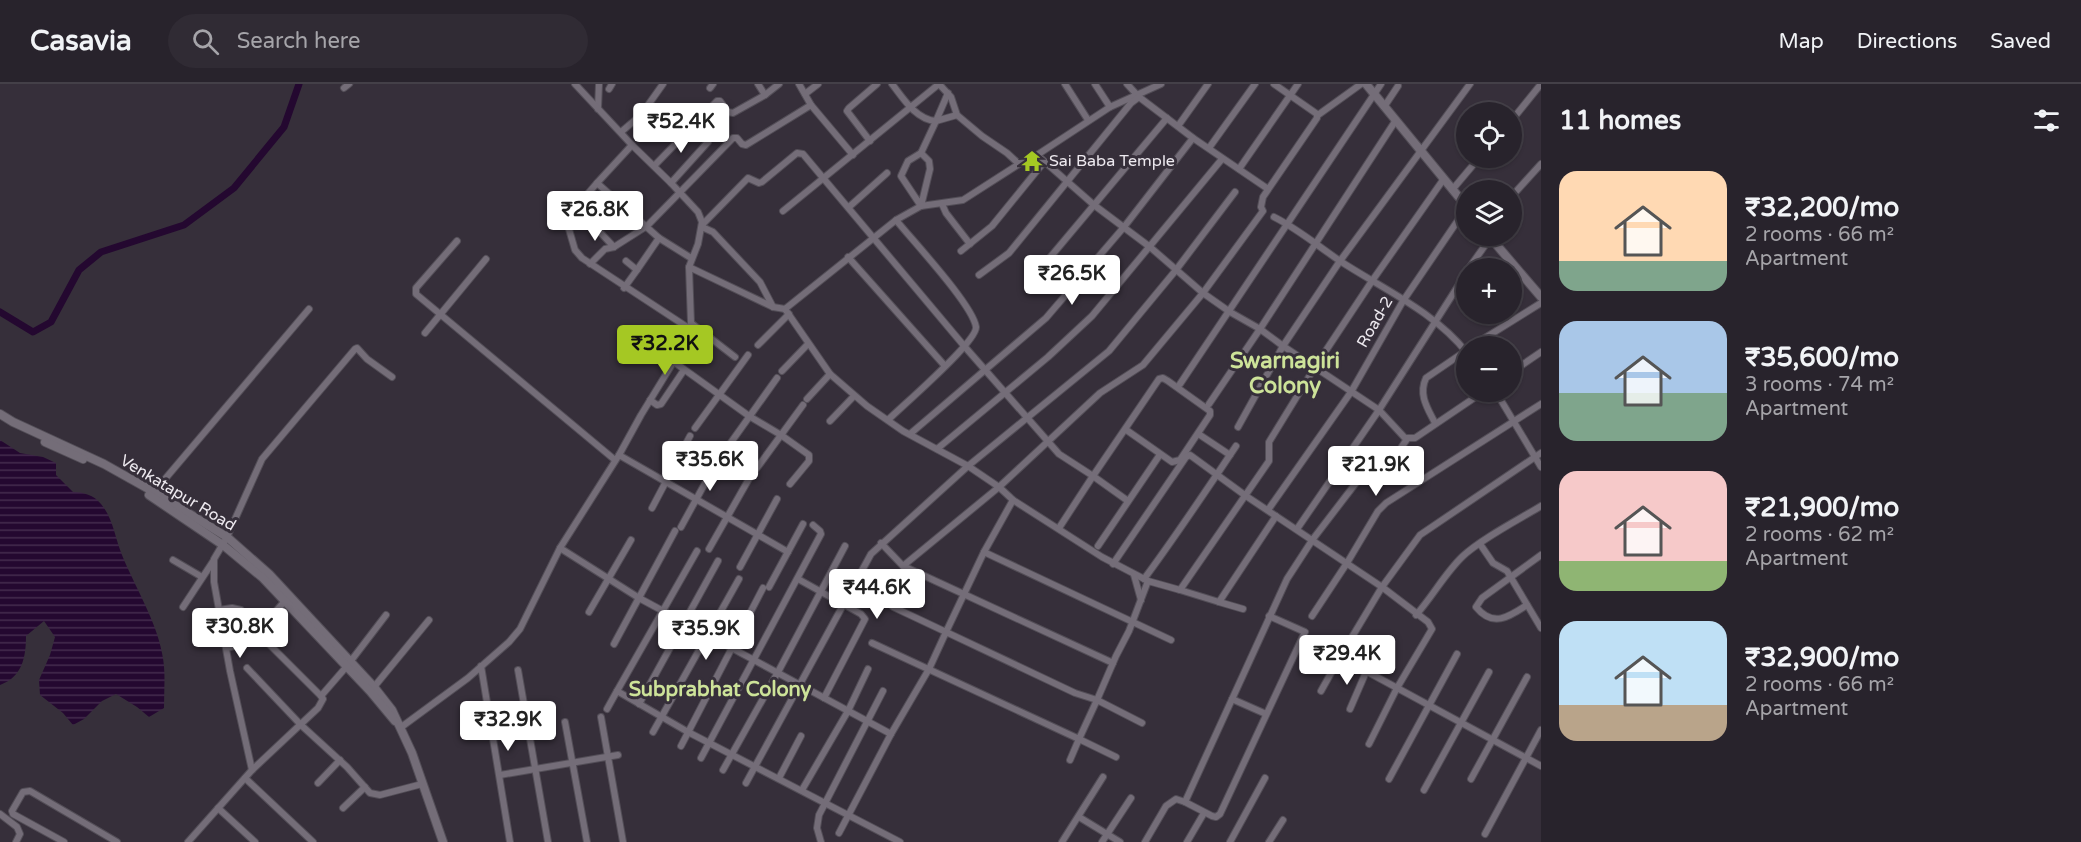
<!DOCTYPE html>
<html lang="en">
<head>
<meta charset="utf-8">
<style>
  :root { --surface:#28232c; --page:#302b34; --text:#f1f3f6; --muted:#a5a4a9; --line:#444048; --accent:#a5c823 }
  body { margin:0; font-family:"Varela Round",sans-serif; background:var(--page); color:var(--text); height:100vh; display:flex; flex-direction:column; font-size:22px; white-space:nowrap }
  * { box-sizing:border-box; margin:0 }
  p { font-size:20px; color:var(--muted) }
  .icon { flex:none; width:33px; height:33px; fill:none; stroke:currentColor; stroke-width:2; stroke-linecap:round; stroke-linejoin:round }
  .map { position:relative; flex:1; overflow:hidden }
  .sheet { display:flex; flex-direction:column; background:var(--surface); width:540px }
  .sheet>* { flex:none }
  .buttons { position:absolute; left:1456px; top:18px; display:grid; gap:12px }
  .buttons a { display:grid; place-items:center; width:66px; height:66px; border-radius:50%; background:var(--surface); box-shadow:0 2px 4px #0004,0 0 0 2px var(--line); font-size:30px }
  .price { position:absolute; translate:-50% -51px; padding:0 14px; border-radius:6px; background:#fff; color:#222; font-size:20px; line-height:39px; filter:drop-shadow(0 2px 3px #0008) }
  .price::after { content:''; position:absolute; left:50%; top:36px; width:18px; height:14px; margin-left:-9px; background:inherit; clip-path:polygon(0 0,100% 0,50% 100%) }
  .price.on { background:var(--accent); color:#111 }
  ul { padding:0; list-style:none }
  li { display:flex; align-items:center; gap:18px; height:150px; padding:0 18px }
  li span { display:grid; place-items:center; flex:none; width:168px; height:120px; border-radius:18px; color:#555 }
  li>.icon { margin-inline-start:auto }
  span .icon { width:72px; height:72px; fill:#fffc; stroke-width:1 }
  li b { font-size:26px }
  h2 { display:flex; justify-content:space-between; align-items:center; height:72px; padding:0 18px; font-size:26px }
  header { display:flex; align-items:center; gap:36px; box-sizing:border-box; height:84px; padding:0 30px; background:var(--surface); border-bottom:2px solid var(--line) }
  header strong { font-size:28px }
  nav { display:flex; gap:33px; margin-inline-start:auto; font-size:21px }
  .search { width:420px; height:54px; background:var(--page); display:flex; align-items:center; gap:15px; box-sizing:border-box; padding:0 21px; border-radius:33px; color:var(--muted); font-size:22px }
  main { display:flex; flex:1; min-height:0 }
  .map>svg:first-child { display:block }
  .water { fill:url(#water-rules) }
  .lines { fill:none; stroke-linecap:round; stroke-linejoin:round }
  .canal { stroke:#240830; stroke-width:7 }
  .minor-casing { stroke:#534e57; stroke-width:8 }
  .tertiary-casing { stroke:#534e57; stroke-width:10 }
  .minor { stroke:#746d78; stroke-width:6 }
  .tertiary { stroke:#746d78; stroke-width:8 }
  .labels { text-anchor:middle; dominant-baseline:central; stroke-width:6; stroke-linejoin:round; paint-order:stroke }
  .poi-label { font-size:16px; fill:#ede9ef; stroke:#362f3a; text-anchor:start }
  .street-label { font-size:16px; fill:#ede9ef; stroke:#362f3a }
  .quarter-label { font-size:20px; font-weight:bold; fill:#cde399; stroke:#362f3a }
  .district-label { font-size:22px; font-weight:bold; fill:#cde399; stroke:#362f3a }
</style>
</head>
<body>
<header>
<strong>Casavia</strong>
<div class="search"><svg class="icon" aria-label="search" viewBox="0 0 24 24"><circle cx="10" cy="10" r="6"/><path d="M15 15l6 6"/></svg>Search here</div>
<nav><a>Map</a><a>Directions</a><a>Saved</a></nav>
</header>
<main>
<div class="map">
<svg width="1541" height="758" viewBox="0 0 1541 758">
  <defs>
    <pattern id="water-rules" width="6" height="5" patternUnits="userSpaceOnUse" patternTransform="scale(1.5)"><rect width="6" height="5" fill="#240830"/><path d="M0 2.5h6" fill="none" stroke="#442c4e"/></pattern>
  </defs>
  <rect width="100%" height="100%" fill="#362f3a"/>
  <path class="water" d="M0,356L20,369L43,373L56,379V391L73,408C83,408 94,411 101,420C113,434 115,454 122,471C134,501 156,536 162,569C166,587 164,605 164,624L149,633L137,623L116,610L102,617L84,635L73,641L63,629L40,611L39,596L50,571L55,553L44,537L26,552C26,574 22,593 0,601Z"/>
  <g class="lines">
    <path class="canal" d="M0,228L33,248L51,238L79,186L101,168L184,141L234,104L284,43L299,0"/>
    <defs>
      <g id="minor">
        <path d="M758,0L765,11"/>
        <path d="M799,0L811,21L853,71"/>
        <path d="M892,0C903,14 916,36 936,37L948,9"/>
        <path d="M939,0L951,13L957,31L982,52L1007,69L1019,80"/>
        <path d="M1065,0L1088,36"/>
        <path d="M1095,0L1110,23"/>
        <path d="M1127,0L1139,13L1193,54L1268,105"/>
        <path d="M344,4L349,0"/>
        <path d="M710,4L713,0"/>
        <path d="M609,5L612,0"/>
        <path d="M805,10L818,0"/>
        <path d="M1384,23L1398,2"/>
        <path d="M598,25L599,0"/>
        <path d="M1318,31L1361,0"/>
        <path d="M1512,36L1541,0"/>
        <path d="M1178,42L1208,0"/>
        <path d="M621,48L641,31L663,0"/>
        <path d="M870,57L847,27L849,24L877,0"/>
        <path d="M1209,64L1255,0"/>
        <path d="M921,69L929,77L930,85L921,122L901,92L908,77Z"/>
        <path d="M921,69L936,37L957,31"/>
        <path d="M1037,71L1094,121L1150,163L1203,209L1230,228L1260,245L1283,262L1379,326L1405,354H1415L1483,308"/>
        <path d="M654,82L717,17H720L728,28L733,29L765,11L779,0"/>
        <path d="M1239,85L1298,0"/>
        <path d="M597,99L632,61"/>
        <path d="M671,99L708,58"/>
        <path d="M1452,106L1479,74"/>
        <path d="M1512,112L1541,80"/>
        <path d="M942,120L946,129L970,160"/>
        <path d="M849,123L887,89"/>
        <path d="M783,127L939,0"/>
        <path d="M1274,133C1298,145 1318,162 1340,177C1383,205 1435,228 1467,269"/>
        <path d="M702,141L748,94L759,99L762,98L797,69L803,70L965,263L1059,370L1093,392L1159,295L1163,294L1168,297L1210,327V331L1180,376L1172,378L1125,345"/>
        <path d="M594,142L614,163"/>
        <path d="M702,143L713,148L760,198L773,223"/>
        <path d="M457,157L416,204V210L615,376"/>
        <path d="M961,167L992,142L1044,78"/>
        <path d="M848,173L945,282"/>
        <path d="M590,180L605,165L614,163L647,142L733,54H737L742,60L746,61L811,21"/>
        <path d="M689,183L773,223L785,225L896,136L921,122L963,116L1019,80L1037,71L1110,23L1161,0"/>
        <path d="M1042,183L1167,34"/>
        <path d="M1469,184L1491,153"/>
        <path d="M637,186L659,154"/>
        <path d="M979,191L1009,169L1131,19L1139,13"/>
        <path d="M624,204L637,186L626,177"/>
        <path d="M785,225L830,290L867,322L903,347L968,382L999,403L1013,416L1102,473L1148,497"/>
        <path d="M691,239L735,273"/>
        <path d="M690,245L582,174L575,166L566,135L597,99L659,154L691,174"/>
        <path d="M425,249L486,175"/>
        <path d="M758,261L789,230"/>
        <path d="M1472,262L1541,219"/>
        <path d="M674,278L749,332L781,351L809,371V377L790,400"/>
        <path d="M782,287L808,260"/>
        <path d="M1512,288L1541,268"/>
        <path d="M1180,300L1381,0"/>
        <path d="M1496,308L1541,383"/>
        <path d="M807,315L830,290"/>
        <path d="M650,316L657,321L661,320L684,286"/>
        <path d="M1209,320L1260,245L1396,36"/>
        <path d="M888,336C902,322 977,258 976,243C973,221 912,156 896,136"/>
        <path d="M830,337L854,312"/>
        <path d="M1435,339C1428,325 1418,311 1426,294L1467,266"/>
        <path d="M1238,343L1283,262L1340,177L1470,0"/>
        <path d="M695,344L748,271"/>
        <path d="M910,350L1046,234L1124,143L1193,54"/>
        <path d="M1200,351L1230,371"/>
        <path d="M727,364L777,294"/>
        <path d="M937,365L1048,273L1092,232L1222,75"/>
        <path d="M1541,369L1420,451L1382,503L1340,573L1541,682"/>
        <path d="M619,371L788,468"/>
        <path d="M757,384L803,321"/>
        <path d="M154,408L309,225"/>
        <path d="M652,424L690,352"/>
        <path d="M1268,426L1351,308L1403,217L1467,123"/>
        <path d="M681,443L720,372"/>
        <path d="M1059,444L1093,392L1128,417"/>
        <path d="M1297,445L1379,326L1467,188"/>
        <path d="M881,459L903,482L1113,579"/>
        <path d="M1480,460L1493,479L1507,487L1541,544"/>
        <path d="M1098,462L1159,372"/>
        <path d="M560,464L639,514L891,650"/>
        <path d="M709,465L750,393"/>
        <path d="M697,467L617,607L688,648L900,758"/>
        <path d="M984,468L1171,556"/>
        <path d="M173,476L202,493"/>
        <path d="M1113,480L1186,373L1190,371L1246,412L1382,503L1428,538L1432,545L1397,604L1369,660"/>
        <path d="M903,482L999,403L1100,309L1143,281L1203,209L1263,127L1261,123L1263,113L1317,34V30L1274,0"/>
        <path d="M740,483L777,415"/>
        <path d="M1134,491L1141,516"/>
        <path d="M798,495L861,530L865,535L824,614"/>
        <path d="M1144,495C1176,452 1206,407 1236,362"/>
        <path d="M769,503L803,440"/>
        <path d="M1180,506L1219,518L1276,432"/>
        <path d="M1219,518L1243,525"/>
        <path d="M1527,521C1509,533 1493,544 1476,523L1482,514L1541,471"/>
        <path d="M183,523L214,476"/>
        <path d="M893,523L946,548L984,468L1013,416"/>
        <path d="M219,526L232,524L241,526L256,547L321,612"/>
        <path d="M589,528L631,456"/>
        <path d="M1416,531C1433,512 1445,489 1463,472C1481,455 1518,436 1541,422"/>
        <path d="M1312,532L1347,479L1378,427L1386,419L1541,320"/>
        <path d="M872,559L1079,655L1097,616L1142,639"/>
        <path d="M614,560L675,447"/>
        <path d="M227,564C251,560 269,534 285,517"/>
        <path d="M481,582L510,758"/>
        <path d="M247,584L301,641L347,683L370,709L380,711L422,700"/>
        <path d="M518,586L548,758"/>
        <path d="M374,603L429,536"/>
        <path d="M1321,607L1340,573"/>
        <path d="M1232,615L1266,630"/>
        <path d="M639,620L718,477"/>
        <path d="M607,625L617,607"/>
        <path d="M1350,625L1366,588"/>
        <path d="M601,633L623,758"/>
        <path d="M565,638L587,758"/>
        <path d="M400,644L468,594L509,558L520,545L560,464L619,371L641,331L687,256L691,239L689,183L698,160L702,138L698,128L671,99L632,61L575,0"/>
        <path d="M653,648L739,495"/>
        <path d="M681,662L763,504"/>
        <path d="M701,674L821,450L820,447L813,441"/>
        <path d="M1070,676L1079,655L1116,673"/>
        <path d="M252,686L230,587L214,498V475L227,453L262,375L355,265L357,264L367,275L392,293"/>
        <path d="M723,686L778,588L845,462"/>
        <path d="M500,691L618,671"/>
        <path d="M245,694L313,758"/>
        <path d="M779,694L801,652"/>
        <path d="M1389,695L1457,570"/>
        <path d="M1471,695L1527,593"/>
        <path d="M318,699L340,676"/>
        <path d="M746,699L871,470L968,382L1109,267L1176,186L1235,108"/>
        <path d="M802,706L848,627L868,585"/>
        <path d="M1424,706L1489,588"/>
        <path d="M1185,718L1212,732L1216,733L1220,730L1304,550L1305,548L1269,532"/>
        <path d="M218,724L255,758"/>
        <path d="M343,724L365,703"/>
        <path d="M0,730L17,743L20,750L16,758"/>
        <path d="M1079,733L1120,758"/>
        <path d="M839,749L891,650L929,585L946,548L1075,609L1097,616L1116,572L1129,547L1148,497L1180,506L1269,377V358L1315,283L1372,197L1443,96"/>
        <path d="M1485,750L1541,646"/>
        <path d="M64,758L13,730L12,727L23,708L30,707L117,758"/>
        <path d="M188,758L252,686L318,624L323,615L321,612L347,582L386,531"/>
        <path d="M821,758L817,744L819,731L883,607"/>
        <path d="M1062,758L1103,693"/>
        <path d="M1102,758L1131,714"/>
        <path d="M1145,758L1166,722L1176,715L1185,718L1287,495L1313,455L1359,395L1399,367L1407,355"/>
        <path d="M1187,758L1204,729"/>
        <path d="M1230,758L1265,694"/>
        <path d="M1269,758L1283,736"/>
      </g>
      <g id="tertiary">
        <path d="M1366,0L1467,123"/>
        <path d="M1489,152L1541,213"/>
        <path d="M0,330L13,338L104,380L154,408L227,453L269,490L374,603L392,626L412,669L443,758"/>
        <path d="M45,358L83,375"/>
        <path d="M149,411L223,461L263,494L370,607L395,637"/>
      </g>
    </defs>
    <use href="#minor" class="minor-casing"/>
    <use href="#tertiary" class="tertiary-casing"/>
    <use href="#minor" class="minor"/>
    <use href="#tertiary" class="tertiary"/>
  </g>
  <defs>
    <symbol id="temple-bare" viewBox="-9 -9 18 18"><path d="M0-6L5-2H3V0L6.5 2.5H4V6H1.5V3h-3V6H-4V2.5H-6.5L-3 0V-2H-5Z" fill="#a5c823" stroke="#362f3a" stroke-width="2.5" paint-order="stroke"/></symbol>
  </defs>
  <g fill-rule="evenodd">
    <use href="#temple-bare" x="1017" y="62" width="30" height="30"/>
  </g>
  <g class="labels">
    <g class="poi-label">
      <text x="1049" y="77">Sai Baba Temple</text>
    </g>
    <g class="street-label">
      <text transform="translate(1375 238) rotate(-60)">Road-2</text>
      <text transform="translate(178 409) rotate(31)">Venkatapur Road</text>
    </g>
    <g class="quarter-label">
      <text x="720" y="606">Subprabhat Colony</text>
    </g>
    <g class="district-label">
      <text x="1285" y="277">Swarnagiri<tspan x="1285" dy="25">Colony</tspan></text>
    </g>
  </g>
</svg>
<div class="buttons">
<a><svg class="icon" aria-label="locate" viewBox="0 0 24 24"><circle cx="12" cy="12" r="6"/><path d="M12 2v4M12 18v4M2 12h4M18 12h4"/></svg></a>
<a><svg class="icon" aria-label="layers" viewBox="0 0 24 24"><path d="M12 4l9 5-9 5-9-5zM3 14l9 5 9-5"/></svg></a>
<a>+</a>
<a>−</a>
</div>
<b class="price" style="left:681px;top:70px">₹52.4K</b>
<b class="price" style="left:595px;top:158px">₹26.8K</b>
<b class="price" style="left:1072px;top:222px">₹26.5K</b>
<b class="price on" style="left:665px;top:292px">₹32.2K</b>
<b class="price" style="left:710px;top:408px">₹35.6K</b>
<b class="price" style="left:1376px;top:413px">₹21.9K</b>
<b class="price" style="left:877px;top:536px">₹44.6K</b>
<b class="price" style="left:240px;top:575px">₹30.8K</b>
<b class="price" style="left:706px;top:577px">₹35.9K</b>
<b class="price" style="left:1347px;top:602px">₹29.4K</b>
<b class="price" style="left:508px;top:668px">₹32.9K</b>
</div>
<section class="sheet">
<h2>11 homes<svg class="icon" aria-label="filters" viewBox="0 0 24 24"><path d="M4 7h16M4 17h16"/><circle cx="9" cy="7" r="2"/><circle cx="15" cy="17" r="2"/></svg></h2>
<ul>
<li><span style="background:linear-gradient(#ffd9b3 75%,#7fa58c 0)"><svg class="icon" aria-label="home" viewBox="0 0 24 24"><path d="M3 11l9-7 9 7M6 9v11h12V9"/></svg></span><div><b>₹32,200/mo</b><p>2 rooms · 66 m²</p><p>Apartment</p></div></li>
<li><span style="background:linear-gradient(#a9c7e8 60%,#7fa58c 0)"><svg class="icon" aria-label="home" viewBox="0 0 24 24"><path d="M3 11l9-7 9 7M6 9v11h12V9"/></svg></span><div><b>₹35,600/mo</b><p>3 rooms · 74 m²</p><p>Apartment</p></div></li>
<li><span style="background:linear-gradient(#f6c9c9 75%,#8fb573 0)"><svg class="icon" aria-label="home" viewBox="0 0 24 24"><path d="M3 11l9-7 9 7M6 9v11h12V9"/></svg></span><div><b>₹21,900/mo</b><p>2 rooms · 62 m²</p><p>Apartment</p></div></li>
<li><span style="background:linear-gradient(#bfe0f5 70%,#b9a48a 0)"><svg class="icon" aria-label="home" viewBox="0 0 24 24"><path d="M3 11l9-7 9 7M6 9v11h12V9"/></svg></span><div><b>₹32,900/mo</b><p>2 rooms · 66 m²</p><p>Apartment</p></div></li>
</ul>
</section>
</main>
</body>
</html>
